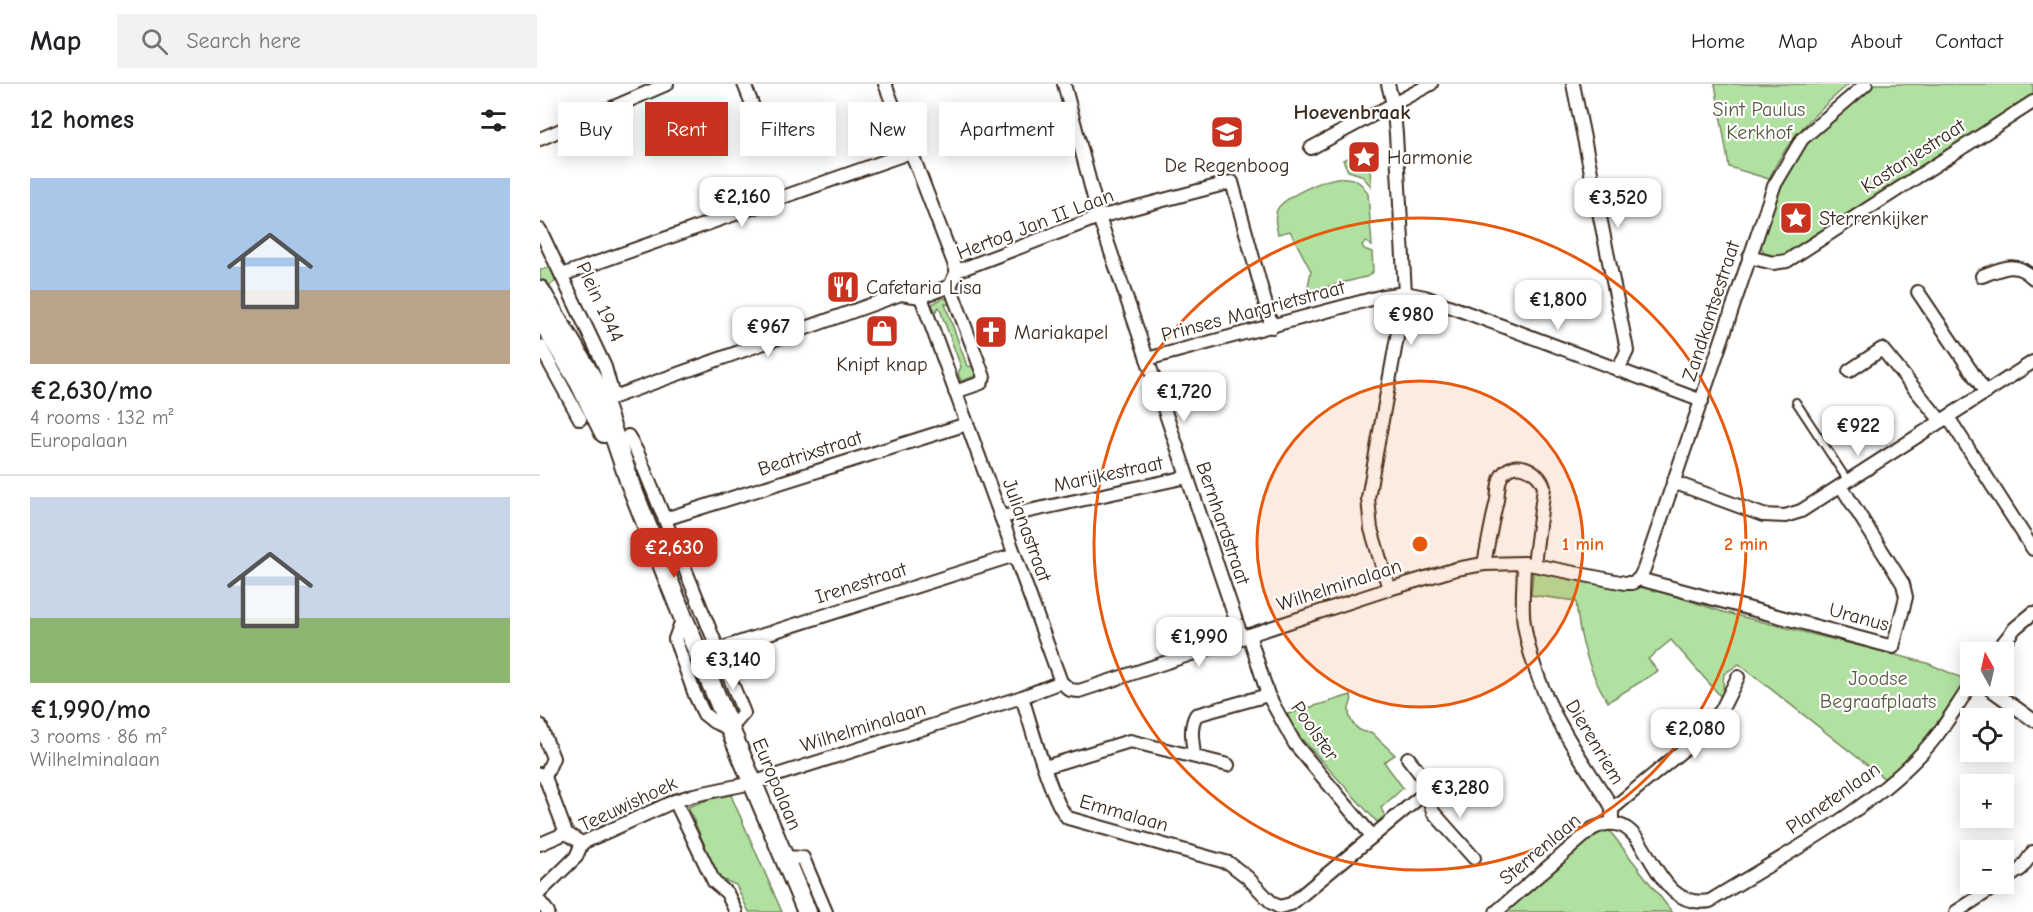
<!DOCTYPE html>
<html lang="en">
<head>
<meta charset="utf-8">
<style>
  :root { --surface:#fff; --page:#f2f2f2; --text:#202124; --muted:#757577; --line:#e0e0e0; --accent:#c8321e }
  body { margin:0; font-family:"Comic Neue",sans-serif; background:var(--page); color:var(--text); height:100vh; display:flex; flex-direction:column; font-size:22px; white-space:nowrap }
  * { box-sizing:border-box; margin:0 }
  p { font-size:20px; color:var(--muted) }
  .icon { flex:none; width:33px; height:33px; fill:none; stroke:currentColor; stroke-width:2; stroke-linecap:round; stroke-linejoin:round }
  .map { position:relative; flex:1; overflow:hidden }
  .drawer { display:flex; flex-direction:column; background:var(--surface); width:540px }
  .drawer>* { flex:none }
  .top-card { position:absolute; left:18px; top:18px; width:570px; height:54px; display:flex; gap:12px }
  .needle { width:39px; rotate:352deg }
  .fabs { position:absolute; left:1420px; top:558px; display:grid; gap:12px }
  .fabs a { display:grid; place-items:center; width:54px; height:54px; border-radius:0px; background:var(--surface); box-shadow:0 3px 15px #0003; font-size:30px }
  .price { position:absolute; translate:-50% -51px; padding:0 14px; border-radius:12px; background:#fff; color:#222; font-size:20px; line-height:39px; filter:drop-shadow(0 2px 3px #0008) }
  .price::after { content:''; position:absolute; left:50%; top:36px; width:18px; height:14px; margin-left:-9px; background:inherit; clip-path:polygon(0 0,100% 0,50% 100%) }
  .price.current { background:var(--accent); color:#fff }
  ul { padding:0; list-style:none }
  li { display:grid; align-content:center; gap:12px; height:318px; padding:0 30px }
  li+li { border-top:2px solid var(--line) }
  li span { display:grid; place-items:center; height:186px; border-radius:0px; color:#555 }
  li>.icon { margin-inline-start:auto }
  span .icon { width:108px; height:108px; fill:#fffc; stroke-width:1 }
  li b { font-size:26px }
  h2 { display:flex; justify-content:space-between; align-items:center; height:72px; padding:0 30px; font-size:26px }
  .tag { padding:0 21px; border-radius:0px; background:var(--surface); box-shadow:0 3px 15px #0003; font-size:21px; line-height:54px }
  .tag.current { background:var(--accent); color:#fff }
  header { display:flex; align-items:center; gap:36px; box-sizing:border-box; height:84px; padding:0 30px; background:var(--surface); border-bottom:2px solid var(--line) }
  header strong { font-size:28px }
  nav { display:flex; gap:33px; margin-inline-start:auto; font-size:21px }
  .search { width:420px; height:54px; background:var(--page); display:flex; align-items:center; gap:15px; box-sizing:border-box; padding:0 21px; border-radius:0px; color:var(--muted); font-size:22px }
  main { display:flex; flex:1; min-height:0 }
  .map>svg:first-child { display:block }
  .green { fill:#b1e1a0; stroke:#76865f; stroke-width:1.5 }
  .lines { fill:none; stroke-linecap:round; stroke-linejoin:round }
  .service-casing { stroke:#3b2a1e; stroke-width:10 }
  .minor-casing { stroke:#3b2a1e; stroke-width:16 }
  .secondary-casing { stroke:#3b2a1e; stroke-width:22 }
  .service { stroke:#fff; stroke-width:6 }
  .minor { stroke:#fff; stroke-width:12 }
  .secondary { stroke:#fff; stroke-width:18 }
  .ring { fill:none; stroke:#e8590c; stroke-width:3 }
  .labels { text-anchor:middle; dominant-baseline:central; stroke-width:4.5; stroke-linejoin:round; paint-order:stroke }
  .park-label { font-size:20px; fill:#58583e; stroke:#fff }
  .street-label { font-size:20px; fill:#3b2a1e; stroke:#fff }
  .poi-label { font-size:20px; fill:#3b2a1e; stroke:#fff; text-anchor:start }
  .neighbourhood-label { font-size:21px; font-weight:bold; fill:#3b2a1e; stroke:#fff }
  .centre { fill:#e8590c; stroke:#fff; stroke-width:3 }
  .ring-label { font-size:18px; text-anchor:middle; font-weight:bold; fill:#e8590c; stroke:#fff; stroke-width:4.5; stroke-linejoin:round; paint-order:stroke }
</style>
</head>
<body>
<header>
<strong>Map</strong>
<div class="search"><svg class="icon" aria-label="search" viewBox="0 0 24 24"><circle cx="10" cy="10" r="6"/><path d="M15 15l6 6"/></svg>Search here</div>
<nav><a>Home</a><a>Map</a><a>About</a><a>Contact</a></nav>
</header>
<main>
<section class="drawer">
<h2>12 homes<svg class="icon" aria-label="filters" viewBox="0 0 24 24"><path d="M4 7h16M4 17h16"/><circle cx="9" cy="7" r="2"/><circle cx="15" cy="17" r="2"/></svg></h2>
<ul>
<li><span style="background:linear-gradient(#a9c7e8 60%,#b9a48a 0)"><svg class="icon" aria-label="home" viewBox="0 0 24 24"><path d="M3 11l9-7 9 7M6 9v11h12V9"/></svg></span><div><b>€2,630/mo</b><p>4 rooms · 132 m²</p><p>Europalaan</p></div></li>
<li><span style="background:linear-gradient(#c9d6e8 65%,#8fb573 0)"><svg class="icon" aria-label="home" viewBox="0 0 24 24"><path d="M3 11l9-7 9 7M6 9v11h12V9"/></svg></span><div><b>€1,990/mo</b><p>3 rooms · 86 m²</p><p>Wilhelminalaan</p></div></li>
</ul>
</section>
<div class="map">
<svg width="1493" height="828" viewBox="0 0 1493 828">
  <rect width="100%" height="100%" fill="#fff"/>
  <filter id="ink" filterUnits="userSpaceOnUse"><feTurbulence type="fractalNoise" baseFrequency=".0167" numOctaves="2"/><feDisplacementMap in="SourceGraphic" scale="12" xChannelSelector="R" yChannelSelector="G"/><feConvolveMatrix kernelMatrix="1 2 1 2 8 2 1 2 1" color-interpolation-filters="sRGB"/></filter>
  <g filter="url(#ink)">
    <g class="green">
      <path d="M1175,0H1309C1277,27 1246,56 1229,95L1189,83Z"/>
      <path d="M1335,0H1493V11L1244,172L1238,173L1224,169L1221,162C1231,132 1240,99 1258,72C1277,43 1309,22 1335,0Z"/>
      <path d="M812,72L814,80L819,84L830,83L831,102L821,91L808,87L803,76Z"/>
      <path d="M797,94C812,93 821,96 828,110L832,162L826,158L822,161L824,165L832,168L833,188L829,192L767,208L771,187L750,147L738,150C736,142 734,134 737,126C743,113 783,96 797,94Z"/>
      <path d="M10,183L16,197L10,201L7,200L1,202L0,186Z"/>
      <path d="M403,214L408,215L411,221L405,220L427,282L435,283L436,292L421,297L418,289L421,283L399,223L395,228L392,220Z"/>
      <path d="M993,488L1080,503L1101,499L1113,501L1130,510L1183,528L1360,572L1387,579L1429,597L1369,676L1345,695L1199,580L1184,590C1182,599 1185,605 1182,614L1131,556L1108,575L1118,587L1068,618C1048,587 1039,553 1036,517L991,511Z"/>
      <path d="M811,611C813,617 810,619 809,625C808,638 819,650 831,648L855,671L844,678L863,704L841,724L845,732L837,738L760,653L745,631Z"/>
      <path d="M186,709H190L242,828H209L196,801L179,794L148,723Z"/>
      <path d="M1069,746L1132,828H964L1052,754L1061,748Z"/>
    </g>
    <g class="lines">
      <defs>
        <path id="service" d="M1256,318L1308,397"/>
        <g id="minor">
          <path d="M204,0L220,40"/>
          <path d="M345,0L417,187"/>
          <path d="M524,0L559,133L702,554"/>
          <path d="M848,0L853,20L856,50L865,209L828,414L831,445L849,505"/>
          <path d="M1033,0L1086,261L1087,267L1078,286"/>
          <path d="M0,55L127,0"/>
          <path d="M771,64L891,0"/>
          <path d="M0,146L65,283L73,312"/>
          <path d="M1209,173L1233,179L1247,177L1493,18"/>
          <path d="M22,191L371,68"/>
          <path d="M1442,192C1462,184 1476,176 1493,194"/>
          <path d="M410,202L444,293L441,299L415,308"/>
          <path d="M1378,208L1446,309"/>
          <path d="M381,213L521,598"/>
          <path d="M0,262L40,335"/>
          <path d="M607,275L843,212L865,209L885,213L1162,317"/>
          <path d="M1309,287L1342,265L1401,337"/>
          <path d="M57,319L361,210L381,213L410,202L417,187L559,133L692,98L732,243"/>
          <path d="M1408,333L1493,465"/>
          <path d="M88,352L98,370L204,629L190,645L174,638L164,630L155,611L135,555L143,533"/>
          <path d="M1133,398L1223,431L1245,432L1261,427L1493,278"/>
          <path d="M461,433L647,393"/>
          <path d="M125,435L427,340"/>
          <path d="M984,479C984,499 981,521 984,540C995,609 1031,661 1069,718L1072,725V738"/>
          <path d="M944,480C948,459 952,437 957,416C958,409 958,399 961,393C972,373 999,385 1004,403L994,480"/>
          <path d="M1099,495L1104,485L1234,102L1262,55L1326,0"/>
          <path d="M1099,495L1353,563L1366,513L1363,500L1301,402"/>
          <path d="M709,551L728,611L755,660L832,752"/>
          <path d="M179,565L475,471"/>
          <path d="M1456,568L1475,544L1493,529"/>
          <path d="M1446,602L1493,636"/>
          <path d="M482,613C490,638 512,720 528,734L689,779L707,793L732,819L739,823L751,820L886,708"/>
          <path d="M0,641L13,674L5,693"/>
          <path d="M654,672C653,658 649,644 656,631L728,611"/>
          <path d="M868,674L882,692L893,728L934,774"/>
          <path d="M505,683L590,657L688,681"/>
          <path d="M0,690L5,693L26,749L42,759"/>
          <path d="M135,717L174,798L187,809L196,828"/>
          <path d="M1072,725L1159,653L1181,627L1198,593"/>
          <path d="M0,760L26,749"/>
          <path d="M244,773L263,774L286,828"/>
          <path d="M1464,796L1481,785L1493,768"/>
          <path d="M0,808L36,773L42,759L135,717L154,711L212,699L482,613L521,598L530,606L539,607L849,505L916,485L944,480L984,479L1085,499H1092L1099,495"/>
          <path d="M0,818L8,828"/>
          <path d="M956,828L1052,745C1113,714 1104,828 1170,817C1241,773 1335,724 1389,661C1405,643 1417,621 1431,601"/>
          <path d="M1416,828L1459,800"/>
        </g>
        <g id="secondary">
          <path d="M0,206L51,292L62,316L90,399L143,533L267,828"/>
          <path d="M0,233L39,298L64,349"/>
        </g>
      </defs>
      <use href="#service" class="service-casing"/>
      <use href="#minor" class="minor-casing"/>
      <use href="#secondary" class="secondary-casing"/>
      <use href="#service" class="service"/>
      <use href="#minor" class="minor"/>
      <use href="#secondary" class="secondary"/>
    </g>
  </g>
  <circle cx="880" cy="460" r="163" fill="#e8590c" fill-opacity=".12"/>
  <g class="ring">
    <circle cx="880" cy="460" r="163"/>
    <circle cx="880" cy="460" r="326"/>
  </g>
  <defs>
    <symbol id="school-square" viewBox="-11 -11 22 22"><rect x="-9" y="-9" width="18" height="18" rx="4" fill="#c8321e" stroke="#fff"/><path d="M0-5L7-2L0 1L-7-2ZM-4 1L0 2.5L4 1V4Q0 6-4 4Z" fill="#fff"/></symbol>
    <symbol id="sight-square" viewBox="-11 -11 22 22"><rect x="-9" y="-9" width="18" height="18" rx="4" fill="#c8321e" stroke="#fff"/><path d="M0-6L1.8-2.2L6-1.7L2.9 1.2L3.7 5.4L0 3.3L-3.7 5.4L-2.9 1.2L-6-1.7L-1.8-2.2Z" fill="#fff"/></symbol>
    <symbol id="restaurant-square" viewBox="-11 -11 22 22"><rect x="-9" y="-9" width="18" height="18" rx="4" fill="#c8321e" stroke="#fff"/><path d="M-5-6h1v4h1v-4h1v4h1v-4h1v5L-1.5 .5V6h-2V.5L-5-1ZM5-6V6H3V1.5H1.5Q1.5-4 5-6Z" fill="#fff"/></symbol>
    <symbol id="shop-square" viewBox="-11 -11 22 22"><rect x="-9" y="-9" width="18" height="18" rx="4" fill="#c8321e" stroke="#fff"/><path d="M-5-2.5h2.3a2.7 3.5 0 0 1 5.4 0H5L5.5 6h-11ZM-1.5-2.5h3a1.5 2.3 0 0 0-3 0Z" fill="#fff"/></symbol>
    <symbol id="church-square" viewBox="-11 -11 22 22"><rect x="-9" y="-9" width="18" height="18" rx="4" fill="#c8321e" stroke="#fff"/><path d="M-1.2-6h2.4v3.5h3.3v2.4h-3.3V6h-2.4V-.1h-3.3v-2.4h3.3Z" fill="#fff"/></symbol>
  </defs>
  <g fill-rule="evenodd">
    <use href="#school-square" x="668" y="29" width="38" height="38"/>
    <use href="#sight-square" x="805" y="54" width="38" height="38"/>
    <use href="#sight-square" x="1237" y="115" width="38" height="38"/>
    <use href="#restaurant-square" x="284" y="184" width="38" height="38"/>
    <use href="#shop-square" x="323" y="228" width="38" height="38"/>
    <use href="#church-square" x="432" y="229" width="38" height="38"/>
  </g>
  <g class="labels">
    <g class="park-label">
      <text x="1219" y="25">Sint Paulus<tspan x="1219" dy="23">Kerkhof</tspan></text>
      <text x="1338" y="594">Joodse<tspan x="1338" dy="23">Begraafplaats</tspan></text>
    </g>
    <g class="street-label">
      <text transform="translate(1373 72) rotate(-33)">Kastanjestraat</text>
      <text transform="translate(495 140) rotate(-21)">Hertog Jan II Laan</text>
      <text transform="translate(60 218) rotate(65)">Plein 1944</text>
      <text transform="translate(713 227) rotate(-15)">Prinses Margrietstraat</text>
      <text transform="translate(1171 227) rotate(-72)">Zandkantsestraat</text>
      <text transform="translate(270 369) rotate(-18)">Beatrixstraat</text>
      <text transform="translate(568 390) rotate(-12)">Marijkestraat</text>
      <text transform="translate(683 439) rotate(71)">Bernhardstraat</text>
      <text transform="translate(487 446) rotate(70)">Julianastraat</text>
      <text transform="translate(321 499) rotate(-18)">Irenestraat</text>
      <text transform="translate(799 501) rotate(-18)">Wilhelminalaan</text>
      <text transform="translate(1319 533) rotate(15)">Uranus</text>
      <text transform="translate(323 643) rotate(-17)">Wilhelminalaan</text>
      <text transform="translate(775 647) rotate(55)">Poolster</text>
      <text transform="translate(1055 658) rotate(59)">Dierenriem</text>
      <text transform="translate(237 700) rotate(67)">Europalaan</text>
      <text transform="translate(1293 714) rotate(-35)">Planetenlaan</text>
      <text transform="translate(88 720) rotate(-25)">Teeuwishoek</text>
      <text transform="translate(584 729) rotate(16)">Emmalaan</text>
      <text transform="translate(1000 765) rotate(-40)">Sterrenlaan</text>
    </g>
    <g class="poi-label">
      <text x="847" y="73">Harmonie</text>
      <text x="687" y="81" text-anchor="middle">De Regenboog</text>
      <text x="1279" y="134">Sterrenkijker</text>
      <text x="326" y="203">Cafetaria Lisa</text>
      <text x="474" y="248">Mariakapel</text>
      <text x="342" y="280" text-anchor="middle">Knipt knap</text>
    </g>
    <g class="neighbourhood-label">
      <text x="812" y="28">Hoevenbraak</text>
    </g>
  </g>
  <circle cx="880" cy="460" r="9" class="centre"/>
  <g class="ring-label">
    <text x="1043" y="466">1 min</text>
    <text x="1206" y="466">2 min</text>
  </g>
</svg>
<div class="fabs">
<a><svg class="needle" viewBox="-14 -14 28 28"><path d="M0-13l5 13h-10z" fill="#e53935"/><path d="M0 13l5-13h-10z" fill="#757577"/></svg></a>
<a><svg class="icon" aria-label="locate" viewBox="0 0 24 24"><circle cx="12" cy="12" r="6"/><path d="M12 2v4M12 18v4M2 12h4M18 12h4"/></svg></a>
<a>+</a>
<a>−</a>
</div>
<b class="price" style="left:202px;top:144px">€2,160</b>
<b class="price" style="left:1078px;top:145px">€3,520</b>
<b class="price" style="left:1018px;top:247px">€1,800</b>
<b class="price" style="left:871px;top:262px">€980</b>
<b class="price" style="left:228px;top:274px">€967</b>
<b class="price" style="left:644px;top:339px">€1,720</b>
<b class="price" style="left:1318px;top:373px">€922</b>
<b class="price current" style="left:134px;top:495px">€2,630</b>
<b class="price" style="left:659px;top:584px">€1,990</b>
<b class="price" style="left:193px;top:607px">€3,140</b>
<b class="price" style="left:1155px;top:676px">€2,080</b>
<b class="price" style="left:920px;top:735px">€3,280</b>
<div class="top-card">
<a class="tag">Buy</a>
<a class="tag current">Rent</a>
<a class="tag">Filters</a>
<a class="tag">New</a>
<a class="tag">Apartment</a>
</div>
</div>
</main>
</body>
</html>
